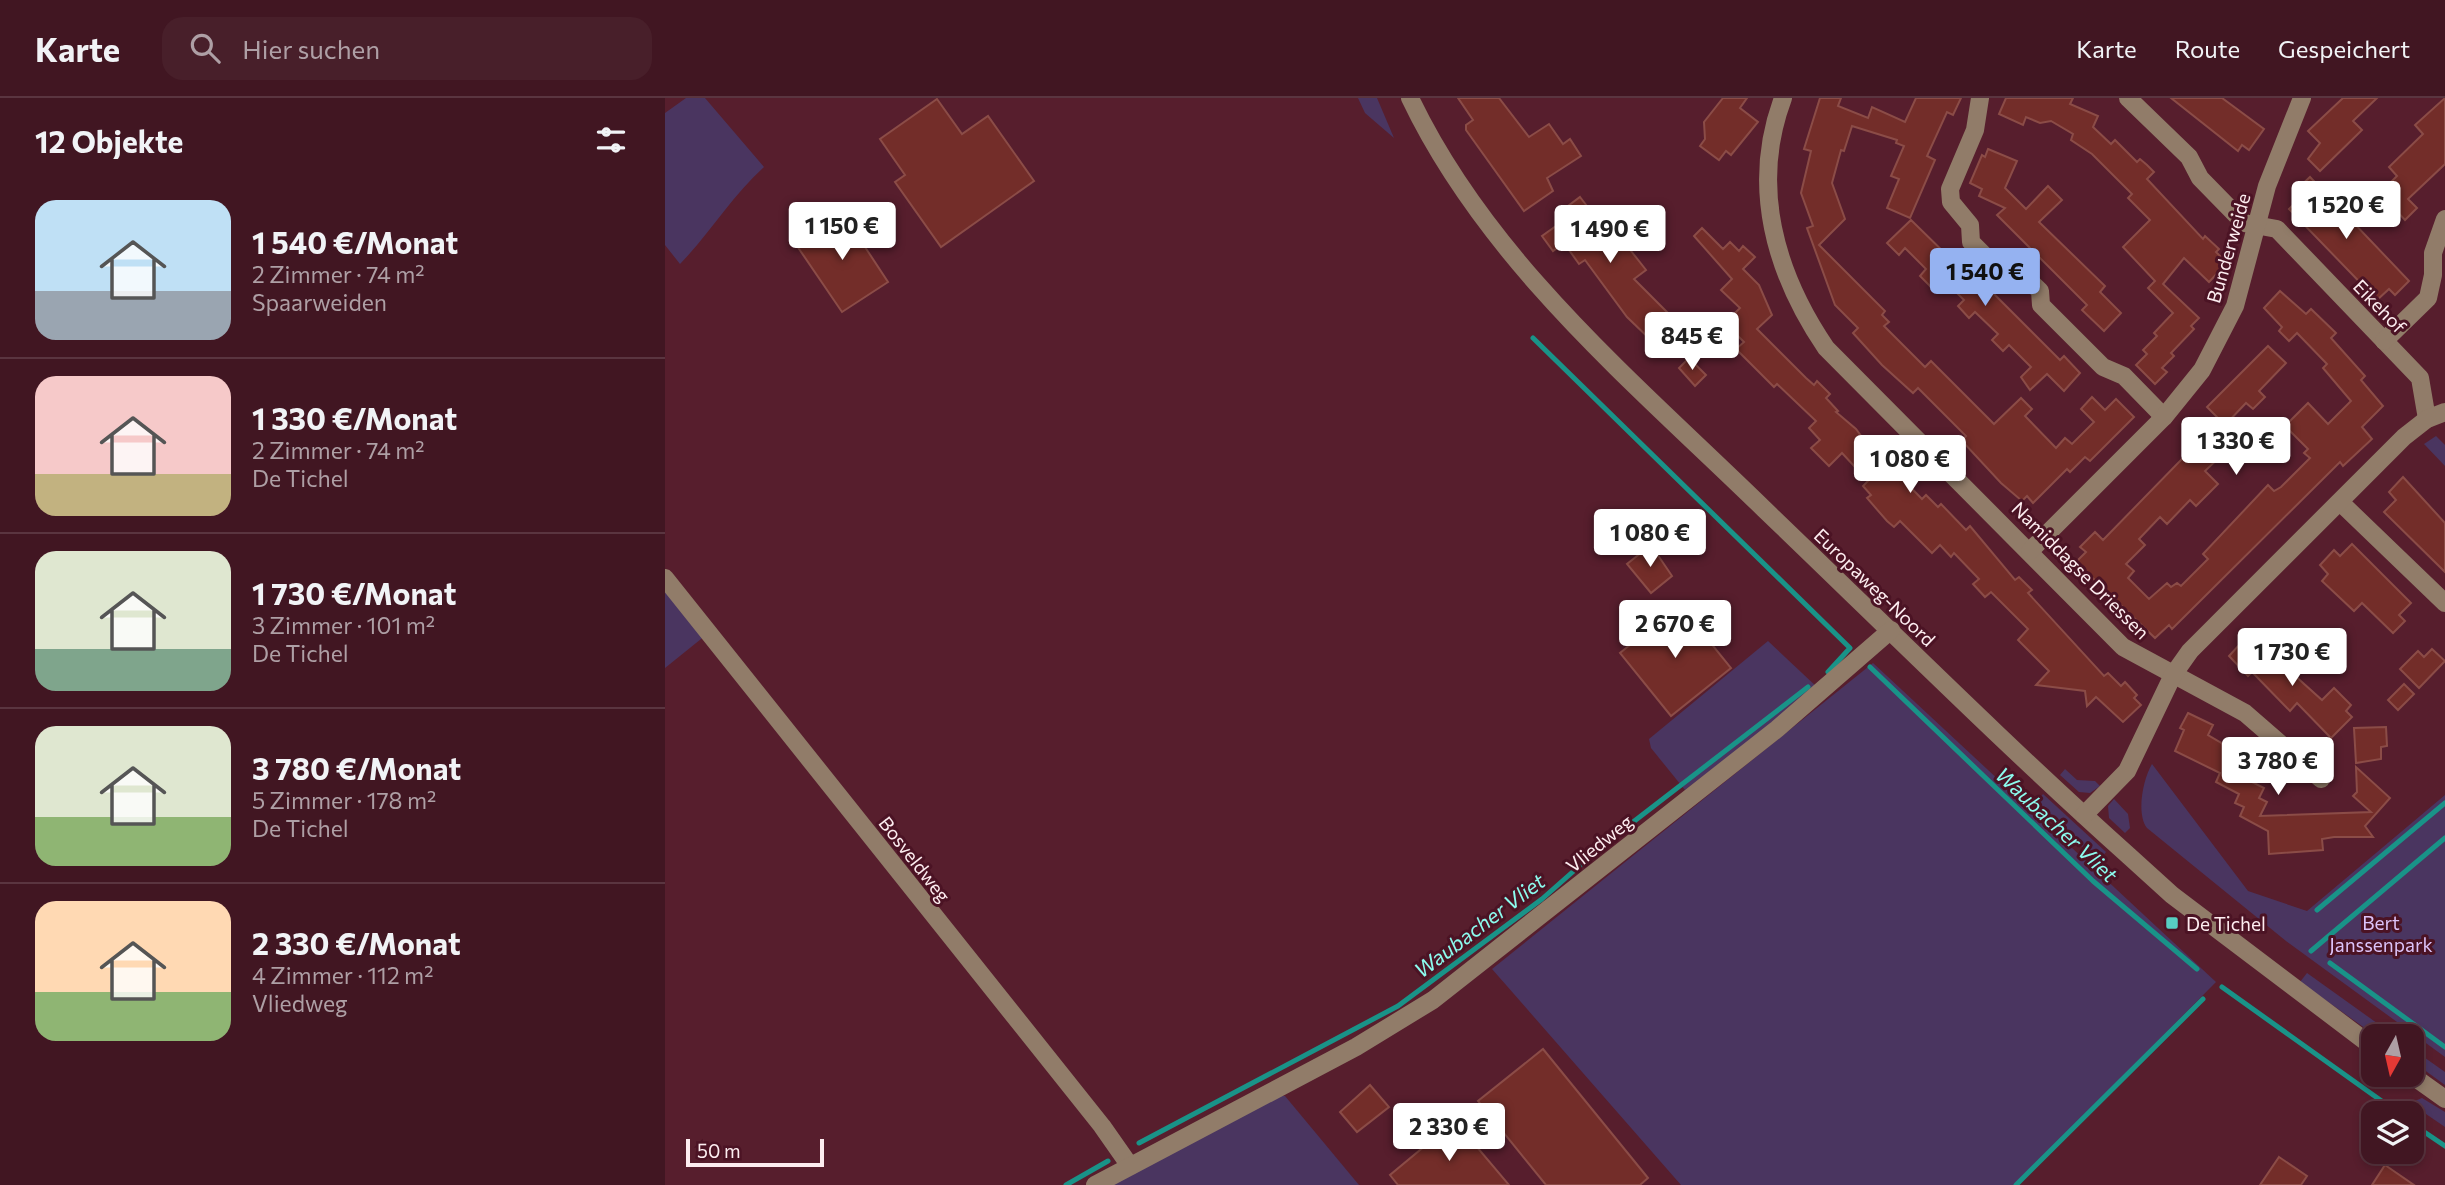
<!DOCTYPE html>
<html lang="de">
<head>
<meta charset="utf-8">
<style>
  :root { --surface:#411622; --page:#481f2a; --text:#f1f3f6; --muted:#ae9fa5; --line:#5a3540; --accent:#95b2f1 }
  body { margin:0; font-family:Commissioner,sans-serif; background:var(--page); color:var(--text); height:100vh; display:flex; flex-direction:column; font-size:26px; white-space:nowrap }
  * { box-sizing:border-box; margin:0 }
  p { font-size:23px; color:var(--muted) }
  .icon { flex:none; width:38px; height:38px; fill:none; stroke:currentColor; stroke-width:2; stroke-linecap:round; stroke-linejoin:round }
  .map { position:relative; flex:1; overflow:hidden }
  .details { display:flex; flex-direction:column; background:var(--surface); width:665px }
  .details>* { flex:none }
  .needle { width:46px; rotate:188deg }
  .controls { position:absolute; left:1696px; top:926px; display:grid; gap:14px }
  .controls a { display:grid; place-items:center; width:63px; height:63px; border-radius:14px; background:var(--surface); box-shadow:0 4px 10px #0003,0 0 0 2px var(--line); font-size:35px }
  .scale { position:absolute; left:21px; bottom:18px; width:138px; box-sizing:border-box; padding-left:7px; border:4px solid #fdedf0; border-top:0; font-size:19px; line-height:24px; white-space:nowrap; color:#fdedf0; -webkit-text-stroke:5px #4b1324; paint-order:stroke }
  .price { position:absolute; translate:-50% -60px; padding:0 16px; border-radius:7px; background:#fff; color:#222; font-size:23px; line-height:46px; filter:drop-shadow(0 2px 4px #0008) }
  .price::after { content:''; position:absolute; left:50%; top:42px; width:21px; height:16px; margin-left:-10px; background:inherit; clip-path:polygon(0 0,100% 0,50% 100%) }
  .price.on { background:var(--accent); color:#111 }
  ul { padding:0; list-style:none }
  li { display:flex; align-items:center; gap:21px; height:175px; padding:0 35px }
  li+li { border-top:2px solid var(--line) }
  li span { display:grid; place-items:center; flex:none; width:196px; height:140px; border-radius:21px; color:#555 }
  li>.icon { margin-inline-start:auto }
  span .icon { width:84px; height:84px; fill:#fffc; stroke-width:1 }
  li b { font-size:30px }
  h2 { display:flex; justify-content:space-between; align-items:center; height:84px; padding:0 35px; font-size:30px }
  header { display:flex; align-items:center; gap:42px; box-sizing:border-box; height:98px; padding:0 35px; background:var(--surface); border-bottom:2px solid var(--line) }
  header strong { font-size:33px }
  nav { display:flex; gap:38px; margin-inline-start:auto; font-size:24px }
  .search { width:490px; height:63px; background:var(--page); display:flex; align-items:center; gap:18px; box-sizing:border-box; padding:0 24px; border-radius:21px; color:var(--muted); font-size:26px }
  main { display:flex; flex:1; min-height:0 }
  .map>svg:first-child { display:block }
  .green { fill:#4a3560 }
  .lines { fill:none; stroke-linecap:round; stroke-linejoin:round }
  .stream { stroke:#199388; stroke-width:5 }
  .building { fill:#732d29; stroke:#8b4c47; stroke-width:2 }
  .minor { stroke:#917c69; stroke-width:18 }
  .poi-dot { fill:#57cec2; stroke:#4b1324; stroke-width:2.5 }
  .labels { text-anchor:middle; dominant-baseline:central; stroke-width:6; stroke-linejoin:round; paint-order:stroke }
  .street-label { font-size:19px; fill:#fdedf0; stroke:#4b1324 }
  .park-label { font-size:19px; fill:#dcc3f9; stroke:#4b1324 }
  .poi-label { font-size:19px; fill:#fdedf0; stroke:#4b1324; text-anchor:start }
  .water-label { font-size:21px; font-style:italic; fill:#8cfbee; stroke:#4b1324 }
</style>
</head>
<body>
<header>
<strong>Karte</strong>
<div class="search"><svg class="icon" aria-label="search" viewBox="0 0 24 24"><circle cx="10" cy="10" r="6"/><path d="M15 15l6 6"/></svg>Hier suchen</div>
<nav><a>Karte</a><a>Route</a><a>Gespeichert</a></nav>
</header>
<main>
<section class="details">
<h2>12 Objekte<svg class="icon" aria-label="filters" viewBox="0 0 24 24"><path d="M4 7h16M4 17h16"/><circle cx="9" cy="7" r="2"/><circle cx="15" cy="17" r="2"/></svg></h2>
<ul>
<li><span style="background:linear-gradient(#bfe0f5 65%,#9aa5b1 0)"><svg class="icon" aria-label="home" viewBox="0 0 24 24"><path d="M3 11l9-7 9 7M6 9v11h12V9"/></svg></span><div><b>1 540 €/Monat</b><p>2 Zimmer · 74 m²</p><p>Spaarweiden</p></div></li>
<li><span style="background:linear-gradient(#f6c9c9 70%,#c2b280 0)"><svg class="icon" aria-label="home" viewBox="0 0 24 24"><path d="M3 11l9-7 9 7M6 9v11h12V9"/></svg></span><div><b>1 330 €/Monat</b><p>2 Zimmer · 74 m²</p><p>De Tichel</p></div></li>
<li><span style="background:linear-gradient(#dfe7d0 70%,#7fa58c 0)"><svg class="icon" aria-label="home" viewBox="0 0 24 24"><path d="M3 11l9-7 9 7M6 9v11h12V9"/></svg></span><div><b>1 730 €/Monat</b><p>3 Zimmer · 101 m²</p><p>De Tichel</p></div></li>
<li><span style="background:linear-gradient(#dfe7d0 65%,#8fb573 0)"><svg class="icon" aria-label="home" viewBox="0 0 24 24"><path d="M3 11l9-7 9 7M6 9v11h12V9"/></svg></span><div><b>3 780 €/Monat</b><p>5 Zimmer · 178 m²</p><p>De Tichel</p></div></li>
<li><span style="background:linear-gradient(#ffd9b3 65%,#8fb573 0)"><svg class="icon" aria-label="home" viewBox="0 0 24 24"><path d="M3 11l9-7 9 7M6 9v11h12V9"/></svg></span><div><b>2 330 €/Monat</b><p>4 Zimmer · 112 m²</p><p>Vliedweg</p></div></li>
</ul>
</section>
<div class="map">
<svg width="1780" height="1087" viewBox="0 0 1780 1087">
  <rect width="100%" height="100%" fill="#571e2d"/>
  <g class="green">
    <path d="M21,0H40L99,69C67,98 45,135 15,166L0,147V15Z"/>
    <path d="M693,0H712L729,40L700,15Z"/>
    <path d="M1771,338L1780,347V368L1759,346Z"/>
    <path d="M0,489L41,537L0,570Z"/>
    <path d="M1103,543L1153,590L1020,692L986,650L984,641Z"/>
    <path d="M1208,565L1551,884L1350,1087H1016L827,871Z"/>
    <path d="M1487,666L1583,793L1642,813L1780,697V959L1621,843L1482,730C1471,716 1478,681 1487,666Z"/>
    <path d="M1400,671L1412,682L1430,683L1435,688L1425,695L1414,694L1395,677Z"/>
    <path d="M1378,696L1441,754L1437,759L1430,761L1371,705Z"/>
    <path d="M1449,701L1463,716L1465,730L1460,735L1444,720L1443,708Z"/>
    <path d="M1642,875L1730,938H1711L1635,884Z"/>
    <path d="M1746,950L1780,974V987L1747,963Z"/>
    <path d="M610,998H620L694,1087H440Z"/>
    <path d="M1757,1000L1780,1014V1029L1745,1005Z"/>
  </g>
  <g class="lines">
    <g class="stream">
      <path d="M868,240L1185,550L1163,574"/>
      <path d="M1205,569L1428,783L1532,871"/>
      <path d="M1652,812L1780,705"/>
      <path d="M1646,853L1780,740"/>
      <path d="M1665,865L1780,949"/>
      <path d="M1557,889L1718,1004"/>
      <path d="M1746,1025L1780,1048"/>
      <path d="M474,1045L733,908L877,801L937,748L1143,589"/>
      <path d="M401,1087L443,1063"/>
      <path d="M1351,1087L1538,901"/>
    </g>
  </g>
  <g class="building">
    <path d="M793,0H834L864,39L884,26L898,46L905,41L916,58L882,80L888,93L859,113L801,32V27L808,22Z"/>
    <path d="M1058,0H1082L1075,10L1093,24L1066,57L1061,53L1054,62L1035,48L1040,41L1039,24Z"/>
    <path d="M1155,0H1176L1173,8L1203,20L1207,9L1240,24L1251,0H1296L1288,17L1282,14L1262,58L1270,62L1245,120L1222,110L1234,81L1226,78L1239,48L1231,45L1232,42L1187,28L1179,53L1176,52L1167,85L1180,121L1154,147L1220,213L1217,217L1224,224L1219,228L1260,269L1266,263L1329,326L1356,300L1367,311L1360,318L1391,350L1400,340L1407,346L1429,324L1416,311L1427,299L1440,312L1451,301L1469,319L1425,363L1420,359L1405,374L1402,371L1368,405L1362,398L1357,403L1336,385L1297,343L1301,338L1253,290L1248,295L1217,267L1188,235L1193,230L1170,207L1142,130L1148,128L1136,95L1146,53L1139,51Z"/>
    <path d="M1341,0H1408L1405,6L1433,18L1428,29L1446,46L1450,42L1472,64L1475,61L1482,67L1489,74L1482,81L1538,141L1540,138L1554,151L1551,154L1562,165L1544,184L1519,160L1498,186L1534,220L1526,228L1529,231L1506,255L1509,258L1497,270L1502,274L1490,286L1471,267L1482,256L1478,252L1492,238L1489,235L1508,215L1483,190L1490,183L1458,149L1485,122L1463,100L1467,96L1427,56L1406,42L1408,36L1386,23L1375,25L1361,19L1358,27L1334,16Z"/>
    <path d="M1506,0H1557L1599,31L1584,52L1577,47L1573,53Z"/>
    <path d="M1678,0H1712L1688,23L1697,32L1655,73L1643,61L1655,45L1643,33Z"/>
    <path d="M1780,0V66L1743,101L1752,110L1740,122L1715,95L1732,78L1724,69L1758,36L1750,27Z"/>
    <path d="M272,1L297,36L323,18L369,83L276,149L230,84L240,77L215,41Z"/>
    <path d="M1323,51L1352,63L1340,90L1361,111L1383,88L1397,102L1374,124L1440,188L1435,194L1456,215L1439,233L1417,212L1422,207L1332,117L1340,110L1314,98L1317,91L1305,85L1317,57L1320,59Z"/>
    <path d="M1645,79L1744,183L1730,197L1724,191L1712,202L1624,111L1636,99L1630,93Z"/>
    <path d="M915,99L932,121L936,118L944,129L970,133L959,144L981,172L969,181L1010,222L988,244L962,219L920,162L914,166L899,145L888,153L877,138L905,118L899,111Z"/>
    <path d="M177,114L223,184L177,214L130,145Z"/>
    <path d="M1246,122L1291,166L1295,162L1395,262L1399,258L1415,275L1399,293L1382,276L1365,292L1356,279L1366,269L1344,247L1338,253L1327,242L1333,236L1310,214L1304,220L1293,208L1299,202L1277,180L1267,190L1255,178L1261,171L1240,150L1234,157L1222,145Z"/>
    <path d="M1037,130L1058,151L1065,144L1074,153L1078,148L1090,159L1078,171L1094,187L1107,217L1092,231L1141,280L1149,287L1152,283L1165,296L1161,300L1173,313L1171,314L1191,331L1202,346L1206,342L1218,354L1215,358L1257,401L1261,397L1273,409L1276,406L1301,432L1305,428L1350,482L1354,479L1367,492L1363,495L1439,578L1443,575L1456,588L1460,584L1472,597L1469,600L1476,607L1458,624L1431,599L1422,608L1420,593L1371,587L1384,573L1353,542L1363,531L1326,494L1320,499L1308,486L1314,481L1289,455L1286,459L1275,447L1267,455L1235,423L1229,429L1222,423L1202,400L1206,397L1198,388L1203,383L1177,355L1164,368L1146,350L1155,342L1144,330L1151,323L1112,286L1109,289L1071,251L1079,244L1060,225L1075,210L1056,192L1067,181L1029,138Z"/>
    <path d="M1615,193L1641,216L1646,211L1671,235L1666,240L1700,278L1696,282L1718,308L1697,329L1707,341L1678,368L1675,364L1507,531L1504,527L1490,540L1411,464L1421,454L1415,449L1430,434L1438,442L1555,322L1542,309L1603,248L1621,265L1594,293L1600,299L1588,311L1581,305L1560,327L1583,351L1573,361L1562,352L1540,373L1553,386L1531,408L1525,402L1502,426L1495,419L1474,441L1480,447L1461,466L1469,473L1463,480L1484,501L1502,485L1506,489L1512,485L1516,488L1543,461L1538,456L1603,387L1609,393L1616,389L1645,360L1639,355L1643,351L1620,328L1643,305L1663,326L1686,303L1658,270L1662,266L1632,235L1624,243L1614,233L1617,229L1599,210Z"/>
    <path d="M1024,260L1041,277L1030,288L1014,270Z"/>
    <path d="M1738,379L1780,425V474L1719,414L1731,402L1724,394Z"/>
    <path d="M1687,446L1746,505L1734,517L1740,523L1728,535L1697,505L1689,513L1657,483L1663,476L1655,467L1669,452L1675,458Z"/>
    <path d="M986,447L1007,478L986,495L962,466Z"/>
    <path d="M1015,507L1066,570L1006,618L955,555Z"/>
    <path d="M1588,540L1657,602L1669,590L1686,607L1681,613L1687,619L1666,640L1632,605L1625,613L1587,574L1583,578L1564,558L1576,545L1579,548Z"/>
    <path d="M1767,551L1780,563L1754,590L1735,571L1753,553L1759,559Z"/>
    <path d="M1739,586L1749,596L1733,612L1723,602Z"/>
    <path d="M1523,615L1548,627L1543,637L1575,656L1570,666L1579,670L1575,678L1599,690L1594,700L1602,704L1595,718L1706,714L1688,698L1692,694L1691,669L1725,700L1700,728L1708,739H1669L1657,741L1658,752L1604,756L1603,733L1575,718L1579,709L1570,705L1574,696L1551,684L1555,675L1510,653L1519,632L1515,630Z"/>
    <path d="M1721,629L1722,648L1716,649V661L1691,665L1689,630Z"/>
    <path d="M878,951L983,1080L975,1087H881L813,1003Z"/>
    <path d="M705,987L724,1009L692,1034L675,1014Z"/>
    <path d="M790,1023L844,1087H733L725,1077Z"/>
    <path d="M1614,1059L1642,1078L1636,1087H1595Z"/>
    <path d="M1720,1067L1749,1087H1707Z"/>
  </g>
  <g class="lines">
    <g class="minor">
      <path d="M745,0C823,164 971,286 1099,411C1220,527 1339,646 1464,758L1507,797L1708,949"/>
      <path d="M1118,0C1085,88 1110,175 1161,250L1458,549L1580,615L1656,681"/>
      <path d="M1315,0L1310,32L1285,91L1286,104L1305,127L1306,144L1338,176L1358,177L1375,193L1376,207L1438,269L1459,278L1499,319"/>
      <path d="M1463,0L1524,59L1535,80L1579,125L1612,131L1755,280L1762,321"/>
      <path d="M1719,243L1763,200L1768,177V155L1780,121"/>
      <path d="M1675,404L1780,505"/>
      <path d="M1365,453L1499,319L1537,272L1570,208L1602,88L1637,0"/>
      <path d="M0,480L437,1028L465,1068"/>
      <path d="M1419,717L1462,673L1508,577L1525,553L1739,339L1762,321L1780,314"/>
      <path d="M1745,976L1780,1001"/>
      <path d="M430,1087L691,949L768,902L1112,631L1226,532"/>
    </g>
  </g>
  <rect class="poi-dot" x="1500" y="818" width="14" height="14" rx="3.5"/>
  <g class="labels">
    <g class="street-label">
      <text transform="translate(1563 150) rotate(-74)">Bunderweide</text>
      <text transform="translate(1715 208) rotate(46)">Eikehof</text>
      <text transform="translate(1416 472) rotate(45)">Namiddagse Driessen</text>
      <text transform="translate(1210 489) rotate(44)">Europaweg-Noord</text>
      <text transform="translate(934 745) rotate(-39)">Vliedweg</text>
      <text transform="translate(250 761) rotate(52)">Bosveldweg</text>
    </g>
    <g class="park-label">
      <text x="1716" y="824">Bert<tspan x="1716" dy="22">Janssenpark</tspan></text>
    </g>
    <g class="poi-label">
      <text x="1521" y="825">De Tichel</text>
    </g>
    <g class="water-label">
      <text transform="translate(1392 726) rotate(43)">Waubacher Vliet</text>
      <text transform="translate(814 827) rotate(-37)">Waubacher Vliet</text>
    </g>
  </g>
</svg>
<div class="controls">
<a><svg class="needle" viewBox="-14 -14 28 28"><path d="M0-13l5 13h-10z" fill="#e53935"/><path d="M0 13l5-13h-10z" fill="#ae9fa5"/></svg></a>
<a><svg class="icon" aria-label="layers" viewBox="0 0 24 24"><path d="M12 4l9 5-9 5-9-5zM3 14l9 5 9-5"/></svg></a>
</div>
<div class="scale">50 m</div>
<b class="price" style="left:1681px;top:143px">1 520 €</b>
<b class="price" style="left:177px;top:164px">1 150 €</b>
<b class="price" style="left:945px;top:167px">1 490 €</b>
<b class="price on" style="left:1320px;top:210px">1 540 €</b>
<b class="price" style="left:1027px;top:274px">845 €</b>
<b class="price" style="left:1571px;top:379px">1 330 €</b>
<b class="price" style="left:1245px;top:397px">1 080 €</b>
<b class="price" style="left:985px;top:471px">1 080 €</b>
<b class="price" style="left:1010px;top:562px">2 670 €</b>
<b class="price" style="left:1627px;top:590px">1 730 €</b>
<b class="price" style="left:1613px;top:699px">3 780 €</b>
<b class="price" style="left:784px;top:1065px">2 330 €</b>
</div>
</main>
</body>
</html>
